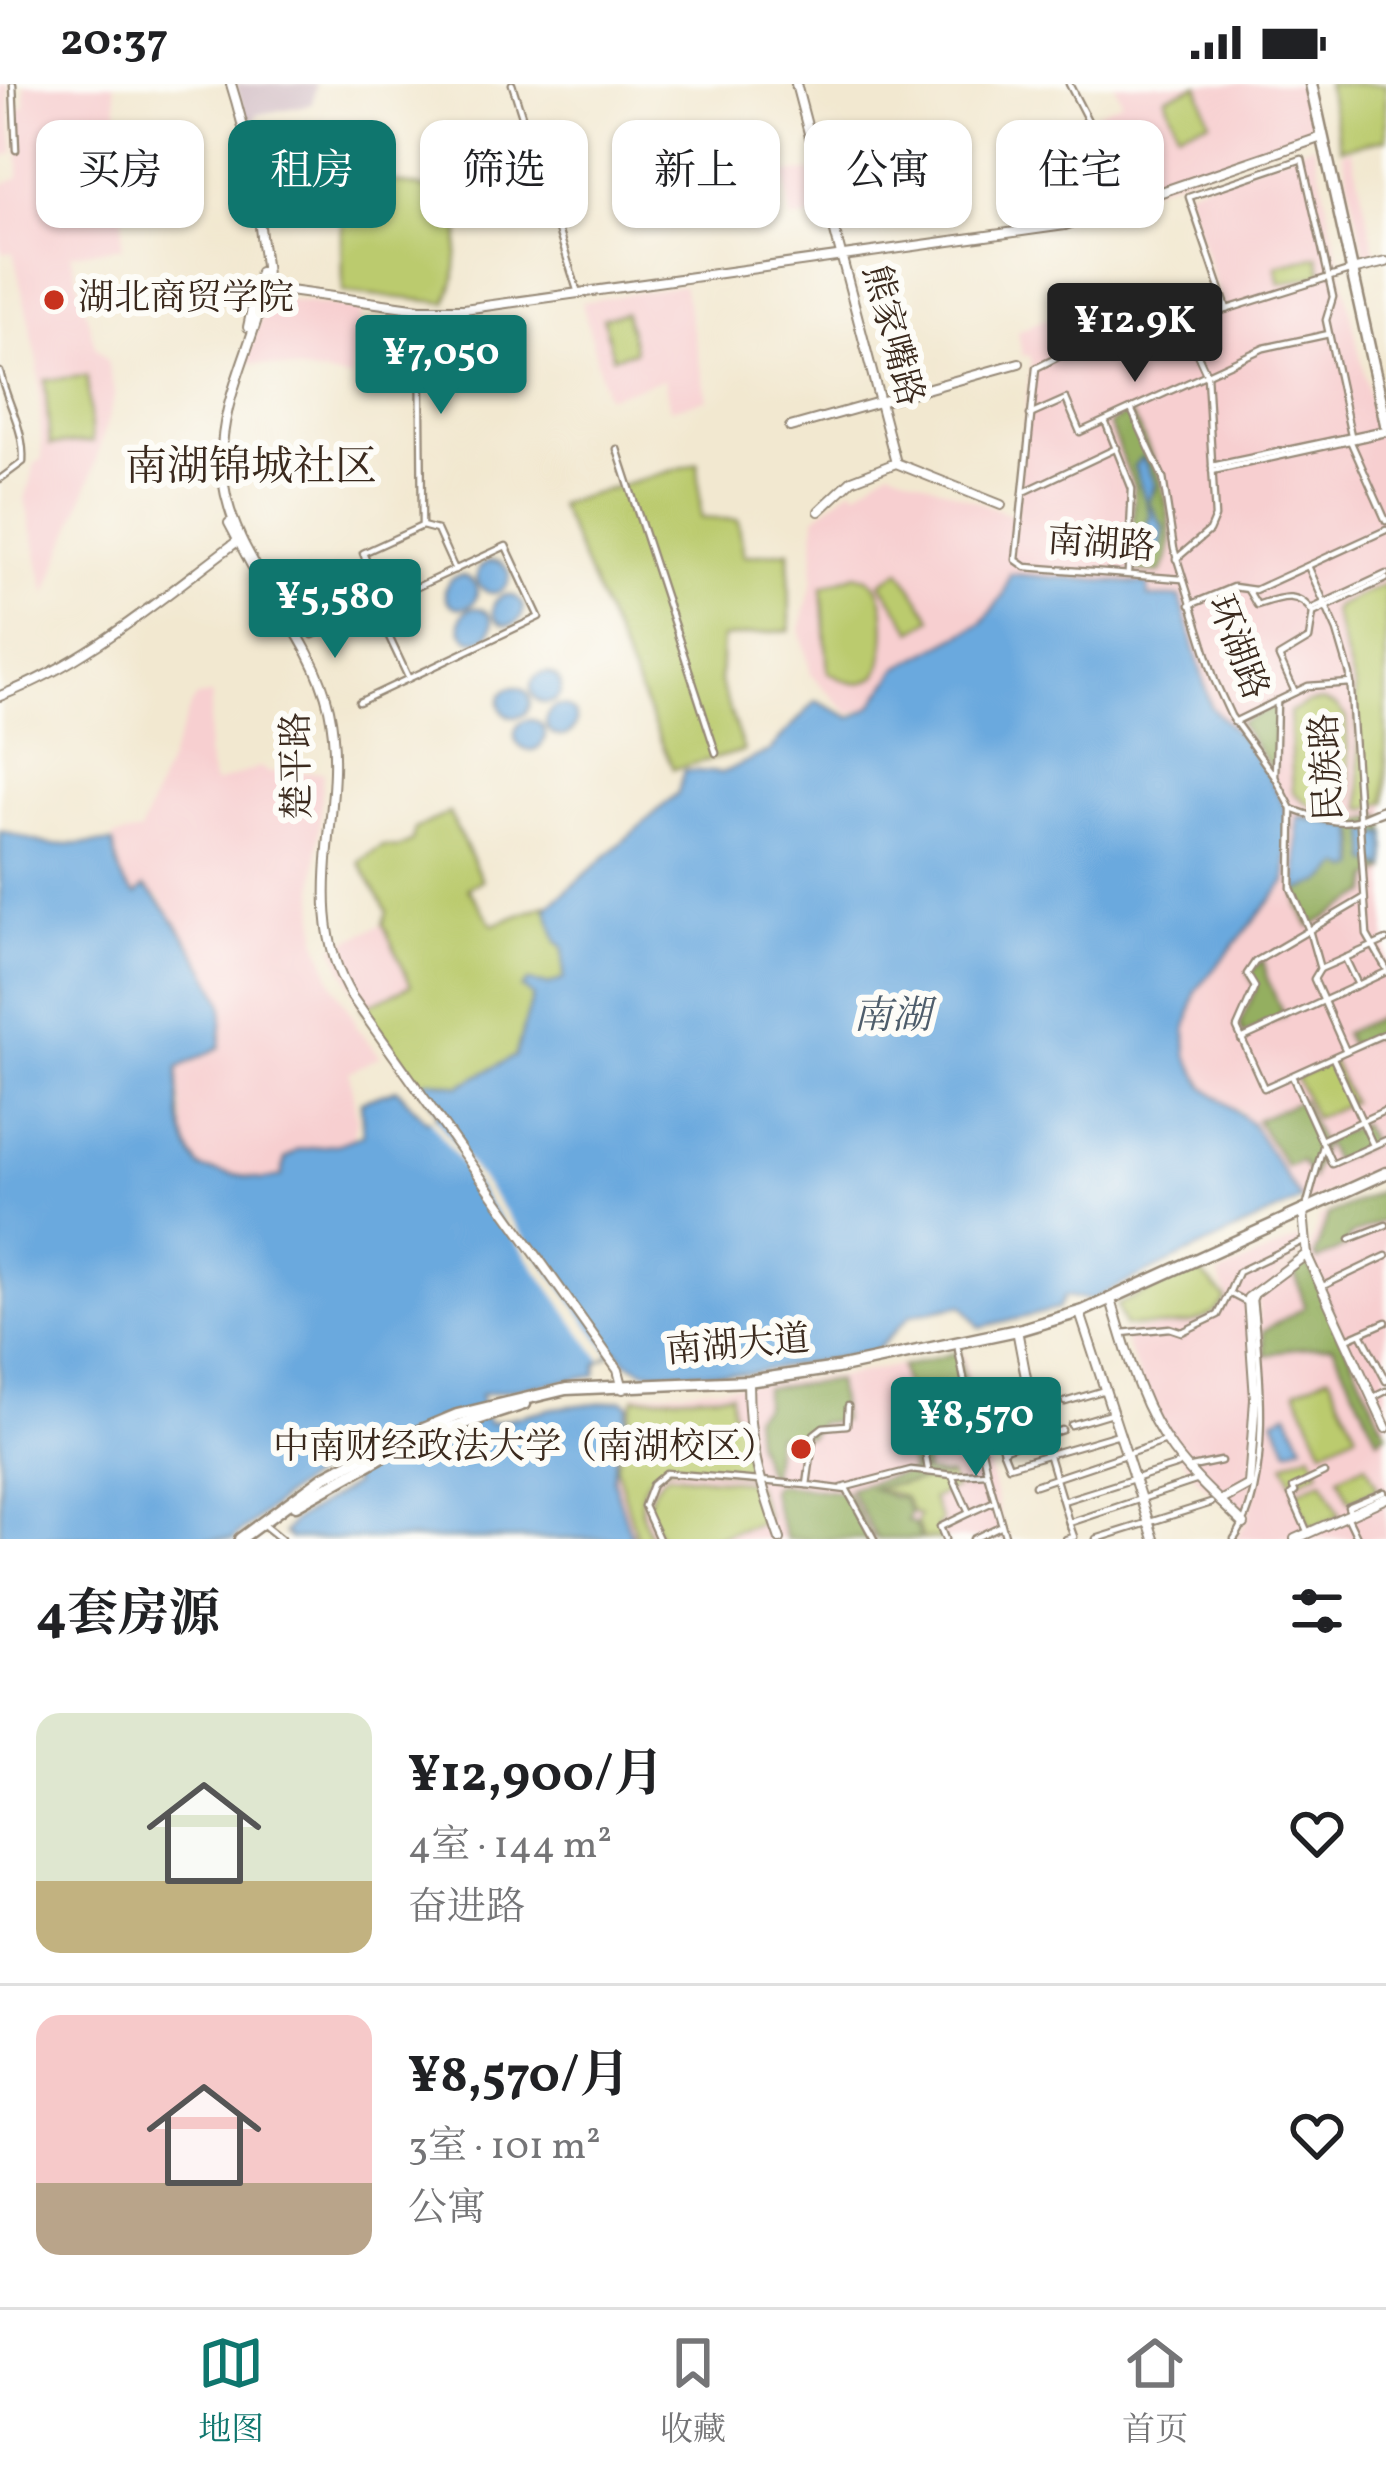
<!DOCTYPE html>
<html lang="zh">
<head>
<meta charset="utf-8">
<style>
  :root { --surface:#fff; --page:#f6f6f6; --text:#202124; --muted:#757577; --line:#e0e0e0; --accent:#0f766e }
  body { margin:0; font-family:Vollkorn,"Noto Serif SC",serif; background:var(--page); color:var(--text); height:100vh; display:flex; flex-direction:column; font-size:45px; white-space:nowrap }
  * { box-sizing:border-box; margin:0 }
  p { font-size:39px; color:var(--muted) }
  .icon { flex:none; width:66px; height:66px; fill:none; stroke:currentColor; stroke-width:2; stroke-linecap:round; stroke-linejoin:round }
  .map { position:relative; height:1455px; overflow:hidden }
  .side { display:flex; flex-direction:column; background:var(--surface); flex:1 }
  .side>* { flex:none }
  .top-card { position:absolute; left:36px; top:36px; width:1314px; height:108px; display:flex; gap:24px }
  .price { position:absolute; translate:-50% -102px; padding:0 27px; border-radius:12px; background:var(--accent); color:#fff; font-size:39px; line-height:78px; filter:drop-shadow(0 3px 6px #0008) }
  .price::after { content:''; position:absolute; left:50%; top:72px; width:36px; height:27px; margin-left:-18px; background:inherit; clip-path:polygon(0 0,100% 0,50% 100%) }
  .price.current { background:#222; color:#fff }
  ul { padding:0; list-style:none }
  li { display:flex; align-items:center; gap:36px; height:300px; padding:0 36px }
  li+li { border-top:3px solid var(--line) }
  li span { display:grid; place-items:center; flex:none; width:336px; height:240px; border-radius:24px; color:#555 }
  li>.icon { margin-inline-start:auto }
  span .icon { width:144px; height:144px; fill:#fffc; stroke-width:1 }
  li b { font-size:51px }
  h2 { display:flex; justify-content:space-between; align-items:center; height:144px; padding:0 36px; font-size:51px }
  .tag { padding:0 42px; border-radius:24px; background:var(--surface); box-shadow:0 3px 9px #0004; font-size:42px; line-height:108px }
  .tag.current { background:var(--accent); color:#fff }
  .status { display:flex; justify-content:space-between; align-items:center; height:84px; padding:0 60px; background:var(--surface); direction:ltr }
  .status svg { height:33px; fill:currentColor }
  .tab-bar { display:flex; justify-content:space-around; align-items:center; height:168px; border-top:3px solid var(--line); background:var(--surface); font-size:33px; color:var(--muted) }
  .tab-bar a { display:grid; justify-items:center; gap:6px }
  .tab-bar .current { color:var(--accent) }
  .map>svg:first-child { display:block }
  .built { fill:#f7cfd0 }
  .industrial { fill:#d2bdc5 }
  .green { fill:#bbcb6e; stroke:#7b7a46; stroke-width:3 }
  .forest { fill:#94af61; stroke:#686c40; stroke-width:3; fill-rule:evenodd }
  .water { fill:#6ba9de; stroke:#536a7e; stroke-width:3 }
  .pier { fill:#f2e8d0 }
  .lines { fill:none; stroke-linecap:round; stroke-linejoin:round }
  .minor-casing { stroke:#968977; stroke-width:9 }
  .tertiary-casing { stroke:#968977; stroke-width:12 }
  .secondary-casing { stroke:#968977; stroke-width:12 }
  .primary-casing { stroke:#968977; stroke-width:15 }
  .minor { stroke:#fff; stroke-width:4.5 }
  .tertiary { stroke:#fff; stroke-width:8 }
  .secondary { stroke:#fff; stroke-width:8 }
  .primary { stroke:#fff; stroke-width:10 }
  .poi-dot { fill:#c8321e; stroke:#fdfcf7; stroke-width:4.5 }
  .labels { text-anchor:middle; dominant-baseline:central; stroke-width:12; stroke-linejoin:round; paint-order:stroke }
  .poi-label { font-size:36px; fill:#3b2a1e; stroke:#fdfcf7; text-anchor:start }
  .street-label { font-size:36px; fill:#3b2a1e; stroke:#fdfcf7 }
  .water-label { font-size:39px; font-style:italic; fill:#4e5d6b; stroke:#fdfcf7 }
  .quarter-label { font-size:42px; fill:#3b2a1e; stroke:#fdfcf7 }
</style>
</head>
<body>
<div class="status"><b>20:37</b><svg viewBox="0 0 49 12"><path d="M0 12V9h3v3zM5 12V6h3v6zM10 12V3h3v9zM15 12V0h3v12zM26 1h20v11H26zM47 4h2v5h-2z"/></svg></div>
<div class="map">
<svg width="1386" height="1455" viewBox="0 0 1386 1455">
  <rect width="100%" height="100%" fill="#fdfcf7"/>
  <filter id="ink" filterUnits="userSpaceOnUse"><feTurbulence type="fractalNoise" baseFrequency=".00833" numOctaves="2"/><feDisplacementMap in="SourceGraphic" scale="24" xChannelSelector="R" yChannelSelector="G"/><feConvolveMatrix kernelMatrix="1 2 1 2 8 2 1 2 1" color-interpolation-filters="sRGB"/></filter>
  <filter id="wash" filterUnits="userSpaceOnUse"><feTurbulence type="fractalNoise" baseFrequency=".004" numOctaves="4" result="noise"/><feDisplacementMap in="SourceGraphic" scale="48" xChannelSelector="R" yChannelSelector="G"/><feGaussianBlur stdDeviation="2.7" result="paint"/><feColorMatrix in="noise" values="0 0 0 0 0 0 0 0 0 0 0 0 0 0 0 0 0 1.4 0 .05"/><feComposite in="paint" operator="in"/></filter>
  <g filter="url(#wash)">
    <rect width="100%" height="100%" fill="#f2e8d0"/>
    <g class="built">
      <path d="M0,0H8L14,69L0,74Z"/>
      <path d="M25,0H114L125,88L122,163L71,170L95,262L107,277L115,310L91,393L46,511L25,415L35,380L42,375L38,277L13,168L3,169L0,164V102L19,93L18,24L25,23Z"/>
      <path d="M1114,0H1304L1314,48L1137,109L1096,29L1122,17Z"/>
      <path d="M1314,60L1370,317L1386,367V1081L1310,1118L1301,1116L1251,1039L1238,1025L1221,1018L1199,995L1187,971L1186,947L1196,907L1286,798L1288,741L1284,721L1269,692L1243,656L1211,623L1180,513H1147L1148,500L1005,508L981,540L898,584L872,622L850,630L811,591L800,545L813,496L815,433L852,403L856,408L890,384L1015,432L1031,276L1029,271L1023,272L1017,248L1047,234L1061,267L1223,223L1184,106Z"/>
      <path d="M1352,66L1377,174L1366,176L1342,68Z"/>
      <path d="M812,88L824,131L791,136L784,89Z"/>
      <path d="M683,201L708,315L670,325L664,295L606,313L582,218Z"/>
      <path d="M271,214L362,225L352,295L246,278L266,217Z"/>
      <path d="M212,611L207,670L214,700L260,683L267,688H323L315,805L317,853L332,898L356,938L355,942L380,972L349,988L357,1035L354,1052L339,1060L298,1066L285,1075L282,1092L269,1096L202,1085L194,1076L185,1050L178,984L220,963L223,920L185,851L158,812L135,811L129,806L120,791L112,753L140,748L190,624L197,613Z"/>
      <path d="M383,840L411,901L362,924L333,863Z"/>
      <path d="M1386,1103V1455H1235L1246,1437L1254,1412L1262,1297L1257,1207L1307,1172L1320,1132Z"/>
      <path d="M1299,1154L1300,1171L1250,1215L1259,1298L1251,1411L1244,1435L1198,1396L1156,1338L1122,1249L1205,1237L1220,1227L1228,1215L1218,1191Z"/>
      <path d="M963,1269L1002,1441L1010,1455H632L613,1395V1381L629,1321L636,1310L844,1292Z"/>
    </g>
    <path class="industrial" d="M235,0H316L312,20L256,31V35L247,37Z"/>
    <g class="green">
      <path d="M1327,0H1386V55L1341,64Z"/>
      <path d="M1198,1L1210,37L1178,47L1165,13Z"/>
      <path d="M341,87L438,107L440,135L458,134L460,142L455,194L447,219L343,208Z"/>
      <path d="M1318,172L1322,190L1280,200L1276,182Z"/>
      <path d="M625,228L635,267L613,273L603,234Z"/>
      <path d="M87,292L92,358L50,361L45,296Z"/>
      <path d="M698,379L701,434L738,436L744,472L789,467L790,546L722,554L720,599L744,667L673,685L558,420Z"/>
      <path d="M900,486L932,534L913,547L881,499Z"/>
      <path d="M856,490C866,493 874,496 879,507C887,525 887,576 876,592C856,606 845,597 828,588L822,503Z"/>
      <path d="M1386,499V718L1367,726L1362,724L1355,604L1333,527L1335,523Z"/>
      <path d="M1322,617L1336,622L1346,633L1351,712C1322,725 1320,731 1293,708L1289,629L1308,619Z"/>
      <path d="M449,729L482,796L468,804L493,841L546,821L557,858L563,863L564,895C554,904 541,901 528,898L522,904L532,909L533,915L516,972L459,1002L430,996L418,999L362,924L411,901L383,840L387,827L359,778L383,762L398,764L412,757L415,745Z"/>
      <path d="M1332,977L1351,1018L1315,1034L1296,994Z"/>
      <path d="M1198,1185L1226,1215C1205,1249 1158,1241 1124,1242L1117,1221Z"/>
      <path d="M1329,1291L1357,1349L1323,1365L1296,1306Z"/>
      <path d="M731,1309L732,1327L740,1332L749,1391C726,1388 693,1379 670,1383C632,1390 638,1431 652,1455H637L616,1382L634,1314Z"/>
      <path d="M1311,1368L1320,1387L1293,1399L1284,1380Z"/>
      <path d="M1366,1380L1378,1404L1350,1417L1339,1393Z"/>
      <path d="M667,1390L753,1398L767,1434L764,1438L710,1455H661C646,1428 641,1411 667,1390Z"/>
      <path d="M950,1392L955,1404L932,1415L942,1438L937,1441L943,1455H923L917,1440L919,1431L912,1428L904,1412L871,1404Z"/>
      <path d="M1323,1396L1340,1431L1311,1445L1294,1409Z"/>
    </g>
    <g class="forest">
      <path d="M1129,328C1152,362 1188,454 1160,489L1132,487L1134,403L1109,340ZM1144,374L1156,403L1148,418L1164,444L1156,472L1147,440L1150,429L1134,382Z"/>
      <path d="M1276,622L1274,686H1272L1239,639Z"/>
      <path d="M1301,731L1349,741L1382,731L1386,750L1379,751L1373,745L1378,782L1386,786L1371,794L1369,809L1310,843L1299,823L1297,807L1323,798L1342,781L1350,786L1359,780L1357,748L1355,744L1326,741Z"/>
      <path d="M1263,875L1267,894L1284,932L1243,951L1240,941L1256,904L1249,890Z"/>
      <path d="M1386,930V946L1350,962L1344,949Z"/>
      <path d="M1301,1016L1322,1061L1312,1094L1301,1077L1287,1083L1256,1036Z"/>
      <path d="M1361,1040L1371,1060L1333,1077L1324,1057Z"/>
      <path d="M1381,1107L1386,1109V1135L1349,1153L1346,1162L1318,1176L1315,1172L1328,1131Z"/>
      <path d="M1307,1176L1386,1348L1378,1355L1333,1261L1288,1265L1266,1272L1263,1247L1305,1223L1294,1185Z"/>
      <path d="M958,1268L971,1323L917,1336L926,1386L910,1384V1332L901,1283Z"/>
      <path d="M836,1297L842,1337L819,1339L810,1352L776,1350L771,1392L767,1391L755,1356L753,1331L764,1321V1304Z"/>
      <path d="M911,1387L950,1391L871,1404L892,1413H903L910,1429L907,1437L915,1440L921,1455H877L849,1404Z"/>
      <path d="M774,1400L846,1408L872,1455H786L770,1406Z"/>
    </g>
    <g class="water">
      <path d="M1142,373L1155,400L1148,418L1164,444L1160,468L1150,474L1142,468L1150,455L1147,440L1151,433L1134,382Z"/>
      <circle cx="493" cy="493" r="16"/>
      <path d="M1010,490L1148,500V513H1180L1211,623L1243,656L1269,692L1284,721L1288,741L1286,798L1196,907L1186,947L1187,971L1205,1003L1251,1039L1301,1116L1090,1216L1065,1212L1058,1225L980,1244L963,1221L911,1231L874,1268L748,1289L645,1287L627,1278L616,1266L597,1279L596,1291L480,1311L485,1335L490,1339L553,1324L623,1316L629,1321L615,1371L613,1395L632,1455H291L284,1449L292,1438L354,1400L346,1377L340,1374L292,1406L233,1455H0V747L50,761L113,759C117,778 119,800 136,811L144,803C163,814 222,905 223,924C223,936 221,950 220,963L178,984C178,1016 179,1061 202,1085L262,1096L282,1092L285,1075L298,1066L339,1060L363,1051L361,1017L397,1005L426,1037L439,1030L418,999L430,996L459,1002L515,972L533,912L522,904L528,898L549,901L564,895L563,863L557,858L547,824L678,709L684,686L722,689L769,667L816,617L852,634L872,622L898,584L982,539L1003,512Z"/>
      <circle cx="461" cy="508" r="16"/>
      <circle cx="508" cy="526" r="15"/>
      <circle cx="476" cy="540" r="16"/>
      <circle cx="546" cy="604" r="15"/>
      <circle cx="515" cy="618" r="15"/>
      <circle cx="561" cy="637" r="15"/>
      <circle cx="530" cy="651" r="15"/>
      <path d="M1298,733L1355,744L1358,783L1351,786L1342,781L1323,798L1297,807Z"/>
      <path d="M1373,745L1379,751L1386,750V784L1369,778L1367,748Z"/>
      <path d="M1288,1328L1303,1360L1289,1366L1274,1335Z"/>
    </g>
    <path class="pier" d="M420,1023L427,1030L431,1028L610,1269L601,1276Z"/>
  </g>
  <g filter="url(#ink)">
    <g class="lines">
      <defs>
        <g id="minor">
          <path d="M13,0L16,66"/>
          <path d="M512,0L578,209"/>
          <path d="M1069,0L1131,120"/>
          <path d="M1227,225L1189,113L1302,75L1333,213L1326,236L1352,356"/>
          <path d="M420,226L422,442"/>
          <path d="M0,288C7,320 25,345 23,378L0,395"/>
          <path d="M1131,325L1163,394L1174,465L1215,597L1231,632L1275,693L1292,725L1291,804L1309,846L1320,885L1314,895L1346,967"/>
          <path d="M1030,331L1066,315L1080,348L1264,264L1329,250"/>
          <path d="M1105,337L1132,405L1128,488"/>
          <path d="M1349,354L1386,437"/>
          <path d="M617,365L716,669"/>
          <path d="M1212,382L1386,345"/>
          <path d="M1212,387L1386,349"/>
          <path d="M1024,408L1117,364"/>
          <path d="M1176,475L1209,447L1215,433L1207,291L1183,239"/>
          <path d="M1308,482L1337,547L1350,591L1367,851L1386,884"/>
          <path d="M1182,495L1026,483L1016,476L1036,284L1070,267L1183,239L1349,187"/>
          <path d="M1248,506L1257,521C1279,514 1298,505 1313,529L1309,555L1279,573L1295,608"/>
          <path d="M384,518L363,469L422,442L437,446L455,486"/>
          <path d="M1190,521L1233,503L1255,506L1386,446"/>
          <path d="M375,523L408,593"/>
          <path d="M1311,525L1386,490"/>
          <path d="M1313,529L1386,495"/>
          <path d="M313,551L506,462L539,533L359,618"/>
          <path d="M1234,638L1308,602L1351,599"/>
          <path d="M1275,693L1277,617"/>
          <path d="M1292,725C1331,740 1348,743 1386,727"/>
          <path d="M1358,735L1386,723"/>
          <path d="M1364,814L1255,878L1247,890L1255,903L1237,944L1264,1004L1386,949"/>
          <path d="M1345,874L1358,901"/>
          <path d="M1320,885L1386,856"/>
          <path d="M1241,955L1386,888"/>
          <path d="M1333,974L1373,1061"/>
          <path d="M1292,992L1332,1080L1386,1056"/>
          <path d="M1321,1056L1386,1026"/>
          <path d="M1307,1120L1323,1062"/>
          <path d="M1350,1155L1386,1141"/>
          <path d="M1321,1203L1386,1172"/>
          <path d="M1229,1209L1238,1188L1303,1157"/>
          <path d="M1122,1249L1170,1244L1182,1248L1218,1231L1229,1209L1246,1218"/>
          <path d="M1361,1249L1386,1297"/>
          <path d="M1347,1255L1386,1238"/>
          <path d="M958,1265L969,1320"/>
          <path d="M1372,1314L1386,1307"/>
          <path d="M1065,1318L1105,1306"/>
          <path d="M848,1322L847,1341L823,1343L814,1350L807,1401L847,1406L874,1455"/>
          <path d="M993,1333L1003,1367"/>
          <path d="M1071,1341L1111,1329"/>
          <path d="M1062,1346L1007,1364L1003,1367L1009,1382L1119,1350"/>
          <path d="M999,1350L1034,1341"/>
          <path d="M1049,1372L1069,1439"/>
          <path d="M1192,1383L1221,1377"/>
          <path d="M928,1385L920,1338L973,1325L987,1389L952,1391"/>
          <path d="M987,1389L995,1417"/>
          <path d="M1035,1401L1166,1357"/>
          <path d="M842,1404L911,1386L952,1391L969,1429L995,1417L1006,1455"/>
          <path d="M1063,1417L1178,1381"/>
          <path d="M1351,1430L1348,1423L1384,1408"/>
          <path d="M1347,1432L1358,1455"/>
          <path d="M266,1443L281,1455"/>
          <path d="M1308,1449L1291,1411L1295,1408L1293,1404L1324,1389"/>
          <path d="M659,1455L644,1422L652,1401L666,1389L807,1401"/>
          <path d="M945,1455L940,1443L969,1429"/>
          <path d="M973,1455L1000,1442"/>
          <path d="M1066,1455L1074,1453L1069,1439L1198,1396"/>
          <path d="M1096,1455L1211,1419"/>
          <path d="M1234,1455C1273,1401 1260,1281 1253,1216L1256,1209"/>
        </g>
        <g id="tertiary">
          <path d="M796,0L896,379"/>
          <path d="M260,203L420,225H464L1065,141L1322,53"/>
          <path d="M790,343L1019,279"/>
          <path d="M819,427L852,396L896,379L1001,421"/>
          <path d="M0,612C90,577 162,513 239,456"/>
          <path d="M1112,1219C1127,1269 1141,1323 1173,1366C1193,1393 1220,1417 1244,1440"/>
          <path d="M1081,1232L1154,1455"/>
          <path d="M1018,1251L1037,1352"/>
          <path d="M1220,1417L1249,1401L1255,1315L1248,1214L1307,1170"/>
        </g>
        <g id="secondary">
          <path d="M231,0C247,51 256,99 261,152C263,169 268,190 265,207C251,266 218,322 222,384C227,475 310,539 329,625C350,722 296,822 352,913L618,1286L623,1305"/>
          <path d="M1352,186L1386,178"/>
          <path d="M248,243L260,188"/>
          <path d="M229,439L267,510"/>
          <path d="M1303,1127L1307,1172L1386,1344"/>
          <path d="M748,1297C748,1359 759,1395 780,1455"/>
          <path d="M1295,1455L1386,1414"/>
        </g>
        <g id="primary">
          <path d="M1311,0L1386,340"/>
          <path d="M296,1421L410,1357L524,1320"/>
          <path d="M240,1455L324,1393L385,1361L457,1331L566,1305L748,1297L837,1284L1022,1245L1083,1227L1386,1089"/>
        </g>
      </defs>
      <use href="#minor" class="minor-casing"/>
      <use href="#tertiary" class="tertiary-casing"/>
      <use href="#secondary" class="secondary-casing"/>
      <use href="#primary" class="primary-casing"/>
      <use href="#minor" class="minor"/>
      <use href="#tertiary" class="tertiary"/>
      <use href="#secondary" class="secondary"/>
      <use href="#primary" class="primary"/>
    </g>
  </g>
  <g class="poi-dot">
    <circle cx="54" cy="216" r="12"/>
    <circle cx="801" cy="1365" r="12"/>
  </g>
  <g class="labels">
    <g class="poi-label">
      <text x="78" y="216">湖北商贸学院</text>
      <text x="777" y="1365" text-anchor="end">中南财经政法大学（南湖校区）</text>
    </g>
    <g class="street-label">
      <text transform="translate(891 252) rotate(75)">熊家嘴路</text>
      <text transform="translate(1101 462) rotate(4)">南湖路</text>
      <text transform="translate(1236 564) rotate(69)">环湖路</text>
      <text transform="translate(299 682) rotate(-91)">楚平路</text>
      <text transform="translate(1329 683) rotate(-93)">民族路</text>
      <text transform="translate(738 1263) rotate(-5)">南湖大道</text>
    </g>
    <g class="water-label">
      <text x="892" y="934">南湖</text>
    </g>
    <g class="quarter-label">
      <text x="251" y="385">南湖锦城社区</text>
    </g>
  </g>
</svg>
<b class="price current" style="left:1135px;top:301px">¥12.9K</b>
<b class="price" style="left:441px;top:333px">¥7,050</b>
<b class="price" style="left:335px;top:577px">¥5,580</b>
<b class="price" style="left:976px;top:1395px">¥8,570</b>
<div class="top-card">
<a class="tag">买房</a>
<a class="tag current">租房</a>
<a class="tag">筛选</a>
<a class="tag">新上</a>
<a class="tag">公寓</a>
<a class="tag">住宅</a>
</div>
</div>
<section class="side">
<h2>4套房源<svg class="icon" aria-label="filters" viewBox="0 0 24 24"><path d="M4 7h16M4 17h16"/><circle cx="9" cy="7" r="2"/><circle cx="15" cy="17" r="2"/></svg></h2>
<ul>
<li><span style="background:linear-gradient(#dfe7d0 70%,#c2b280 0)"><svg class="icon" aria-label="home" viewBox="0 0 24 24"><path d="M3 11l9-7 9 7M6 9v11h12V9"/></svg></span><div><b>¥12,900/月</b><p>4室 · 144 m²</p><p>奋进路</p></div><svg class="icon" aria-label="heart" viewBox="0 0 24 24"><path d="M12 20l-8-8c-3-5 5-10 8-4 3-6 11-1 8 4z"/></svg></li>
<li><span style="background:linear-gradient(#f6c9c9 70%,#b9a48a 0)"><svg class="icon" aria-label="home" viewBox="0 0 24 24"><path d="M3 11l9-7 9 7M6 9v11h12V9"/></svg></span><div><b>¥8,570/月</b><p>3室 · 101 m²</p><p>公寓</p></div><svg class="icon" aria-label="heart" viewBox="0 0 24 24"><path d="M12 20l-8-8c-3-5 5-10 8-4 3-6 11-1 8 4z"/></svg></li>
</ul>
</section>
<nav class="tab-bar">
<a class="current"><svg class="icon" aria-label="map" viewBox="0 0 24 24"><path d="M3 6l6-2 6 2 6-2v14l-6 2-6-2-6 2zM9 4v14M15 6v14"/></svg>地图</a>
<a><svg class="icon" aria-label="saved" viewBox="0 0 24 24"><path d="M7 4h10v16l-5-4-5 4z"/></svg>收藏</a>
<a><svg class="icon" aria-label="home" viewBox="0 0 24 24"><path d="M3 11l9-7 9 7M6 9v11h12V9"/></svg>首页</a>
</nav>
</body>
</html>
